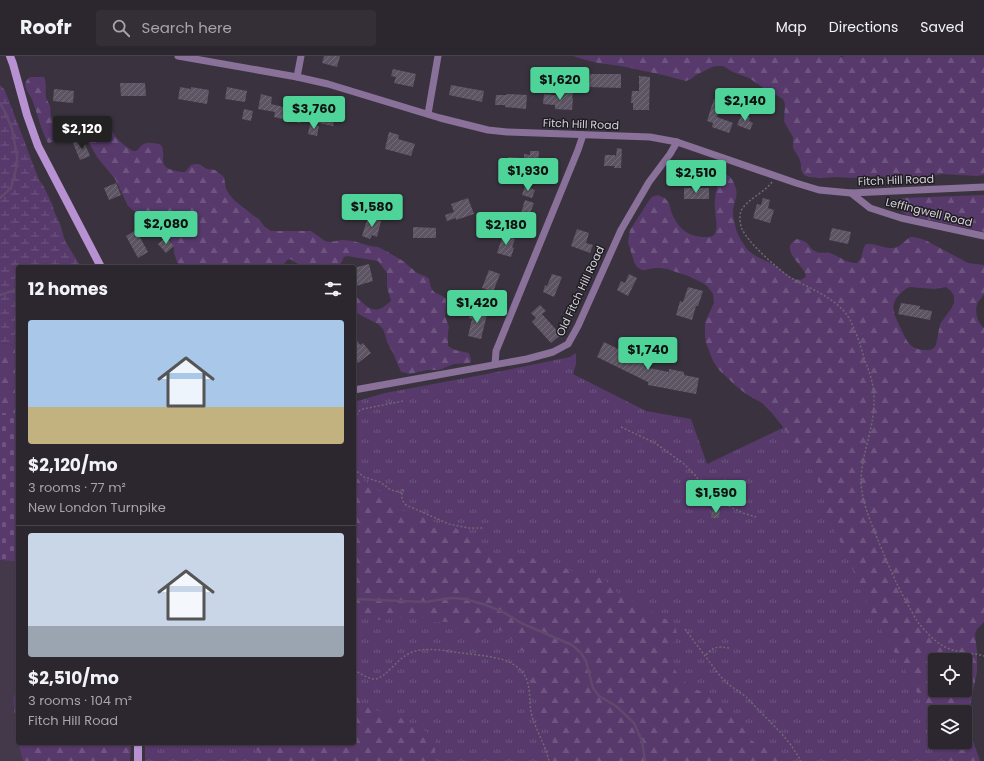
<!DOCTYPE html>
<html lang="en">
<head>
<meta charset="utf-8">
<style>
  :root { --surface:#2c262f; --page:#342e37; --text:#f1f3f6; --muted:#a6a5aa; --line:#48434b; --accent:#4ed399 }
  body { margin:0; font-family:Poppins,sans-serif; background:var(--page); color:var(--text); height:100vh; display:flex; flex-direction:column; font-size:15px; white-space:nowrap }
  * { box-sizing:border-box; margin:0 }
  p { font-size:13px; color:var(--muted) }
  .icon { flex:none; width:22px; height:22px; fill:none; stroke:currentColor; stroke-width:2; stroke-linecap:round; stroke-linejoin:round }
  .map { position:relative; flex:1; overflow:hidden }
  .panel { position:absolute; left:16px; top:209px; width:340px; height:480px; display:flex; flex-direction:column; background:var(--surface); border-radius:4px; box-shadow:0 1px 3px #0004,0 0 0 1px var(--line) }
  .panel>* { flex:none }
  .controls { position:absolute; left:928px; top:597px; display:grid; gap:8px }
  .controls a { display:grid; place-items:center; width:44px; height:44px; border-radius:4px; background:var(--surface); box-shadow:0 1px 3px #0004,0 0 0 1px var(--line); font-size:20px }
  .price { position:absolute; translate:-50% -34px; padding:0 9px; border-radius:4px; background:var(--accent); color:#111; font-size:13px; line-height:26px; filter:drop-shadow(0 1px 2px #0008) }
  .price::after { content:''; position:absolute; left:50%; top:24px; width:12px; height:9px; margin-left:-6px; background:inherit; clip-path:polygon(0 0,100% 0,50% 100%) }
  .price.selected { background:#222; color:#fff }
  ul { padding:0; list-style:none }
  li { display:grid; align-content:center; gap:8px; height:212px; padding:0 12px }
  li+li { border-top:1px solid var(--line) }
  li span { display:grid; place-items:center; height:124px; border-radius:4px; color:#555 }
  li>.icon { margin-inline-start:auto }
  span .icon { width:72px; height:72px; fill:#fffc; stroke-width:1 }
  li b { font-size:17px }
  h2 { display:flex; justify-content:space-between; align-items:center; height:48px; padding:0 12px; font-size:17px }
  header { display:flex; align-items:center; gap:24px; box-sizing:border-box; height:56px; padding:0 20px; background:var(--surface); border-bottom:1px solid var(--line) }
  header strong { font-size:19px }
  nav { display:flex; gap:22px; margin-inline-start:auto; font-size:14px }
  .search { width:280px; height:36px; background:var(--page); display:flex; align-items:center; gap:10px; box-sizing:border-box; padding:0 14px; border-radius:4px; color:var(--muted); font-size:15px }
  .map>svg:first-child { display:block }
  .built { fill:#44394b }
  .grass { fill:url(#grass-tufts) }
  .forest { fill:url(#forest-firs); fill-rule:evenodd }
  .wetland { fill:url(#wetland-marsh) }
  .cemetery { fill:url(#cemetery-stones) }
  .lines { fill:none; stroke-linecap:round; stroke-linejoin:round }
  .stream { stroke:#60496c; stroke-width:2.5 }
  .building { fill:url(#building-hatch) }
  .path { stroke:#6f6973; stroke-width:1.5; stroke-dasharray:2 2; stroke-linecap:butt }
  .street { stroke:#89719a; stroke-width:7 }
  .secondary { stroke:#b891d2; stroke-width:8 }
  .labels { text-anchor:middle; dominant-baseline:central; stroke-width:3; stroke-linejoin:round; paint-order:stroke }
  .street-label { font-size:11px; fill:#d7d2da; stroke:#1f1c22 }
</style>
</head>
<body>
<header>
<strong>Roofr</strong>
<div class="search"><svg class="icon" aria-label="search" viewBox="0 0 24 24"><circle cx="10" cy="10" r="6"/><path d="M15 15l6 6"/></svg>Search here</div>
<nav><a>Map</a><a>Directions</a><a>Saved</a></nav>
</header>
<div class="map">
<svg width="984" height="705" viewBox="0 0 984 705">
  <defs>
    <pattern id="grass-tufts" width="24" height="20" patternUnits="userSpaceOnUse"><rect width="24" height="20" fill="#57396b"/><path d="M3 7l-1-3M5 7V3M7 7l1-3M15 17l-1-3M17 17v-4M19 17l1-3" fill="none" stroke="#6e5580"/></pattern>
    <pattern id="forest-firs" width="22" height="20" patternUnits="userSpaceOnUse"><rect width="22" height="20" fill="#57396b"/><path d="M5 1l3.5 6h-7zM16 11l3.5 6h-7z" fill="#6e5580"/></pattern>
    <pattern id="wetland-marsh" width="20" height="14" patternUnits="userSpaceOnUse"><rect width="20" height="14" fill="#57396b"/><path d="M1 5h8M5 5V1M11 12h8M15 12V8" fill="none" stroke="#6e5580"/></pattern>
    <pattern id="cemetery-stones" width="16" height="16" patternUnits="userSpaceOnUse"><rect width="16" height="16" fill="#57396b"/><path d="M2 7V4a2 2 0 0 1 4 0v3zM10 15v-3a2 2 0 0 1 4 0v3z" fill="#6e5580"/></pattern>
    <pattern id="building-hatch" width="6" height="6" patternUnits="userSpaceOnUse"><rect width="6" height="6" fill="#5d5563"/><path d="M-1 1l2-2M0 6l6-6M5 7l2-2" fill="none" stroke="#746d79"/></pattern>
  </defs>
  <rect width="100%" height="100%" fill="#3a333f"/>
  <path class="built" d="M0,504L18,506V636L15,637L13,652L16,664L18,685L23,705H0Z"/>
  <path class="grass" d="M576,297V308L573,318L646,355L691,363L707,408L791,368L935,660V686H947L956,705H145V687H354V346L385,337L487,318L570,301Z"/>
  <g class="forest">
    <path d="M573,0H839L842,1L845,0H984V119L977,120L942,118L921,122H904L876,120L854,122L837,121L820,122L809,121L804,119L801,114V108L799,102L793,92V81L787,71L784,65L785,48L783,43L778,40L768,35L749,22L733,16L723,10H717L712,11L696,19L691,23L686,25L663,19L621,10L598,7L586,4Z"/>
    <path d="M30,21H44C47,27 45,35 46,42C47,45 49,47 50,50C51,55 49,61 54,64C57,66 60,65 63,65C69,66 75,65 81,65C88,64 99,60 105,63C109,65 109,70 111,73C114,80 121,87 127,91C139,100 136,92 144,88C147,86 150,87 153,87C154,87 158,88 159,88C167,92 160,105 165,110C168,114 180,116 185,116L191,109L196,108H199L207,113L215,114L224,121L226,133L229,138L234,144L254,160L259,163L264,170L271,175H311L325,185L330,186L342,184L353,185L370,190L378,191L386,195L403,205L417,217L427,221L429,223L431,232L434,236L444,241L446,243V249L445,260L449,271L448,276V290L455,294L469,297L471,303V306L469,307L454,308L439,314H427L410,318L401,316L393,297L387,286L385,278L383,273L378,268L362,260L354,255V238C368,252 374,261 391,245L387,231V217L378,205L347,200L344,201L339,211H303L290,203L287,204L282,211H181L177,206L174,197V191L171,186L169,183L160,181L154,178L141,161L128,150L115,123L97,101L88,85L84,80L79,77C74,78 68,79 63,81C58,83 54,86 48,87C41,74 38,60 33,46C32,41 27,37 26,32C24,28 26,24 30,21Z"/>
    <path d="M727,119C730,120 731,122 733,125C741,142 733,142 733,158C733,162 735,168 736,173C737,177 739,180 741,184C744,188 746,193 750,196C760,204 773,206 782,215C788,220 799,229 806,220C805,210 777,193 797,183C801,184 805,185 808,188C810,191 812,194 815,195C819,198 825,196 830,197C839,200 847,208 857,207L861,202L864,191L866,188H872L888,192H894L899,190L910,181H914L925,184L968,207L984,209C984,215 984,234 984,238C983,241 980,243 978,246C974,254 977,267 984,272V566L977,573L975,578L977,596V616L969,655L968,671L980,705H947L940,686H965V656H935V674L911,624L873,561L843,491L828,462L825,450L822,432L808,403L772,357L762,347L746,338L736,330L719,314L713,305L706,287L705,280V266L714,247L713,238L708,231L703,227L688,220L667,213L660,212H654L645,214H642L637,211L634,206L628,186L630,174L650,143L652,141L658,139C662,141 666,142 668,146C670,148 670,152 671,155C677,171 687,181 705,181C708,181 712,181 714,179C719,172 715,161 715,154C714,145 716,122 727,119ZM910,231L934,233L946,231L951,235L954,240V247L951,253L940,268L936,289C933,294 930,294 925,294C921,294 916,293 913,291C907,287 904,279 901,273C895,260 888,250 900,238C903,235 906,232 910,231ZM935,604H965V634H935Z"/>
    <path d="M984,139V176L907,159L902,156C902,151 900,147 900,143L903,142Z"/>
    <path d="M0,287L18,289V357H0Z"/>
    <path d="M354,422L365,425L374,432L389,440L396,445L400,450L401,453L411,460L423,461L444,470L453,471L470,479L483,495L493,501L502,504H508L524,496L529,499L538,506L542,507L550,510H559L565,512L585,521H599L604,523L622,541L631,544L642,550L657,560L671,565L675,570L677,578V581L673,589L671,602L672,609L680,622L692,632L711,639L723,649L736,658L740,662L749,683L760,690L776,696L780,705H552C553,693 554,679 547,669C543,664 539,660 537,654C535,650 538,646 537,642C536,637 532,632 531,627C530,621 539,614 539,605L535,600L521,594L515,586L500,574C489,570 479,579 467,578C459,578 455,567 447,566C442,565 438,567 434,566C426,565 420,558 411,559C408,559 405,562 402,562C399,563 396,562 393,562C389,563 386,565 381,564C370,563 366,557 354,561Z"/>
    <path d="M354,628L358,629L361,634V640L362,647L369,652L399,661L414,670L423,673L430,679L435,685V704L436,705H260L259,697L254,687H354Z"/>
    <path d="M18,636V687C17,680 17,673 16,666C15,656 11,647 15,637Z"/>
    <path d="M18,687H130L131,689L130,705H23Z"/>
  </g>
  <path class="wetland" d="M0,29L4,33L8,42L39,124L43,129L53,150L54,155L60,168L65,185L81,211H18V289L0,287Z"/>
  <path class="cemetery" d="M0,357H18V506L0,504Z"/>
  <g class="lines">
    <g class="stream">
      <path d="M0,47L5,56L12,73L17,100V109L11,132L0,142"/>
      <path d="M0,239L15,234H18"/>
      <path d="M354,543L425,546L451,542L465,543L486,549L503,556L521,567L572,589L581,597L586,605L593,632L599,640L616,650L634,667L642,685L645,705"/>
    </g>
  </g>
  <g class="building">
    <path d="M324,0H340L337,11L322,7Z"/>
    <path d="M393,13L416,18L413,31L394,27L396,21L391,20Z"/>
    <path d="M590,18H621V32L589,31Z"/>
    <path d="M639,20L650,21L649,54H633V47H631L632,35H639Z"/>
    <path d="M120,27H145L146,40H121Z"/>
    <path d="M451,29L484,35L482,46L449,39Z"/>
    <path d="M180,31L191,33V31L209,34L207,48L178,43Z"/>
    <path d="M227,31L247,35L245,46L225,43Z"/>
    <path d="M54,33L74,35L73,47L53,45Z"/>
    <path d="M563,36L573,37L572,42H573L572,54L555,53V49L543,48L544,38L562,40Z"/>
    <path d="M261,38L272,41L271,48L288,52V53L303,57L300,67L274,61L275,56L258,53Z"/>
    <path d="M507,38L527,39L526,53L505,51V49H495L496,39H507Z"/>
    <path d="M756,39L764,42L761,51L752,48Z"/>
    <path d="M714,43L722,46L717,61L733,67L729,77L712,71L713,67L707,65Z"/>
    <path d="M322,51L336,54L333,70L318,67Z"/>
    <path d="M244,53L253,55L251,65L242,63Z"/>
    <path d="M742,58L750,62L749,65L753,67L750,74L737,69Z"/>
    <path d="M310,68L319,70L317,80L308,78Z"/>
    <path d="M389,76L399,79L398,83L415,88L411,100L385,93Z"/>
    <path d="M83,83L90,100L80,104L73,87Z"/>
    <path d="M617,92L622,93L621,112H614L615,110H604L605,99H615V100H616Z"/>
    <path d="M530,95H539L538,110L520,109V111H508V101L524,102V98L530,99Z"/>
    <path d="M116,127L121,139L109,144L104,132Z"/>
    <path d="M525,130L535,134L532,142L522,139Z"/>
    <rect x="684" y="132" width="25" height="11"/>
    <path d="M468,142L474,158L456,164V162L447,165L445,159L454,156L451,148Z"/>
    <path d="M763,142L770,144L768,152L774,154L770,167L753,162L757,148L761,149Z"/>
    <path d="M525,144L534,147L529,160L521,157Z"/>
    <path d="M355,145L367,150L362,162L350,157Z"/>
    <path d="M368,161L381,165L377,181L372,179L370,183L362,180Z"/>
    <path d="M413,171L436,172V182H413Z"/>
    <path d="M832,172L851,176L848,188L829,184Z"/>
    <path d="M577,173L589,177L586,187L593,189L590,197L571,190Z"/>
    <path d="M136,174L148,196L138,202L126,180Z"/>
    <path d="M503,179L515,183L512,191L514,192L511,201L497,197Z"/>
    <path d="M166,181L174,190L166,197L158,188Z"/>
    <path d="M369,208L373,225L356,230L354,224V212Z"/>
    <path d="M489,214L500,218L493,236L482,232Z"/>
    <path d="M552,218L562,221L554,241L543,236L545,229L547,230Z"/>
    <path d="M629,218L637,222L628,240L617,234L621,225L625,227Z"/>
    <path d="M688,231L703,235L698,250H696L692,264L676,259L680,245L683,246Z"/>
    <path d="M901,247L920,250L919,253L932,255L930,264L898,258Z"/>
    <path d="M540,249L546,255L542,258L561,279L551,287L532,266L536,262L531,257Z"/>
    <path d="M471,254L487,258L481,283L468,280L472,263L469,262Z"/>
    <path d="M354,280L360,289L363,287L371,297L358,307L354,302Z"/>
    <path d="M604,286L618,293L619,291L633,298L632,300L646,307L644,311L669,316V313L684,316V319L699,322L696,338L648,329V326L597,301Z"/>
    <path d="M712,454H720L719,462H711Z"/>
  </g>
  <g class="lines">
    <g class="path">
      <path d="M772,126C764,137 746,144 741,155C739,161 740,168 742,173C749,188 775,210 788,220C806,231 827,238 842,253C854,265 860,289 865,305C870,317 874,329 874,343C875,371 861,398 861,426C862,448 872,469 880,489C889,510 897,530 908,549C911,554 914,560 917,565C924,574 933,584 943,590C955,597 971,596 984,600"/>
      <path d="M354,362L359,355L363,353L403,345"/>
      <path d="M621,371L655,387L683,407L695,419L707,437L713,442L743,457L756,461"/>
      <path d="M354,413L364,421L380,426L391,434L402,437"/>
      <path d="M403,433C401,439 401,444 406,449L449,468L469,472H484"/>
      <path d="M685,573L720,620L728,628L745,640L781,677L791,689L801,705"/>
      <path d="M706,599C713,591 717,590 729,592"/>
      <path d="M354,614C360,617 369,624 376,623C386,621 398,602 410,597C426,590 445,595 462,597C477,599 492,600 507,605C514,608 521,613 525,620C531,630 529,645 531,656C533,666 538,675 542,685C545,691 547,698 549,705"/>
    </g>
    <g class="street">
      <path d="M178,0L297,21L328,28L440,62L488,74L507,76L650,81L677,86L796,127L819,134L851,137L984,131"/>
      <path d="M297,21L301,0"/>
      <path d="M428,58L438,0"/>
      <path d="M851,137L870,152L901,162L984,180"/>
      <path d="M495,308L496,295L578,94L583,79"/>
      <path d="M354,334L527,303L553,296L568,288L578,270L621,174L649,126L670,98L677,86"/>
    </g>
    <g class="secondary">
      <path d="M10,0L13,8L27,59L38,90L101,211"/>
      <path d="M138,687V705"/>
    </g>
  </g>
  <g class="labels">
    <g class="street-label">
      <text transform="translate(581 68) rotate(2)">Fitch Hill Road</text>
      <text transform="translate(896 124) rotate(-2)">Fitch Hill Road</text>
      <text transform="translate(929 156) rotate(14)">Leffingwell Road</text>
      <text transform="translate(580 235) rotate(-65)">Old Fitch Hill Road</text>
    </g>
  </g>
</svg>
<div class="controls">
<a><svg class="icon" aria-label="locate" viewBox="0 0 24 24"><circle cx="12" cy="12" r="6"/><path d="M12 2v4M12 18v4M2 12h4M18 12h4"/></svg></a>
<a><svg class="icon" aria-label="layers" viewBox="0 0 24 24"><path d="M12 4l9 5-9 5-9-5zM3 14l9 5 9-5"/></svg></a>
</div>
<b class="price" style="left:560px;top:45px">$1,620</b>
<b class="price" style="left:745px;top:66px">$2,140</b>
<b class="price" style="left:314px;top:74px">$3,760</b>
<b class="price selected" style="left:82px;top:94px">$2,120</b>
<b class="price" style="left:528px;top:136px">$1,930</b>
<b class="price" style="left:696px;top:138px">$2,510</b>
<b class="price" style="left:372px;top:172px">$1,580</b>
<b class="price" style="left:166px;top:189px">$2,080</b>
<b class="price" style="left:506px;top:190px">$2,180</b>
<b class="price" style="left:477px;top:268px">$1,420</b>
<b class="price" style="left:648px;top:315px">$1,740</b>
<b class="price" style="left:716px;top:458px">$1,590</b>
<section class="panel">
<h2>12 homes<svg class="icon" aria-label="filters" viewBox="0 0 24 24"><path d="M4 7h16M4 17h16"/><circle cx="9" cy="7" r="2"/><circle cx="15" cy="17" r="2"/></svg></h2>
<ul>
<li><span style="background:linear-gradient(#a9c7e8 70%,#c2b280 0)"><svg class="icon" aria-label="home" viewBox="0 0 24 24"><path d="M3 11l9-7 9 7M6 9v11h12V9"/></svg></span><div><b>$2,120/mo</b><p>3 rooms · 77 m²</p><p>New London Turnpike</p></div></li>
<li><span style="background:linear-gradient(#c9d6e8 75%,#9aa5b1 0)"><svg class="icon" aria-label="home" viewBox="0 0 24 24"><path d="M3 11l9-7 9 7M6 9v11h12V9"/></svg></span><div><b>$2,510/mo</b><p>3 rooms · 104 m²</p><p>Fitch Hill Road</p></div></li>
</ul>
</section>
</div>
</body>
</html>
